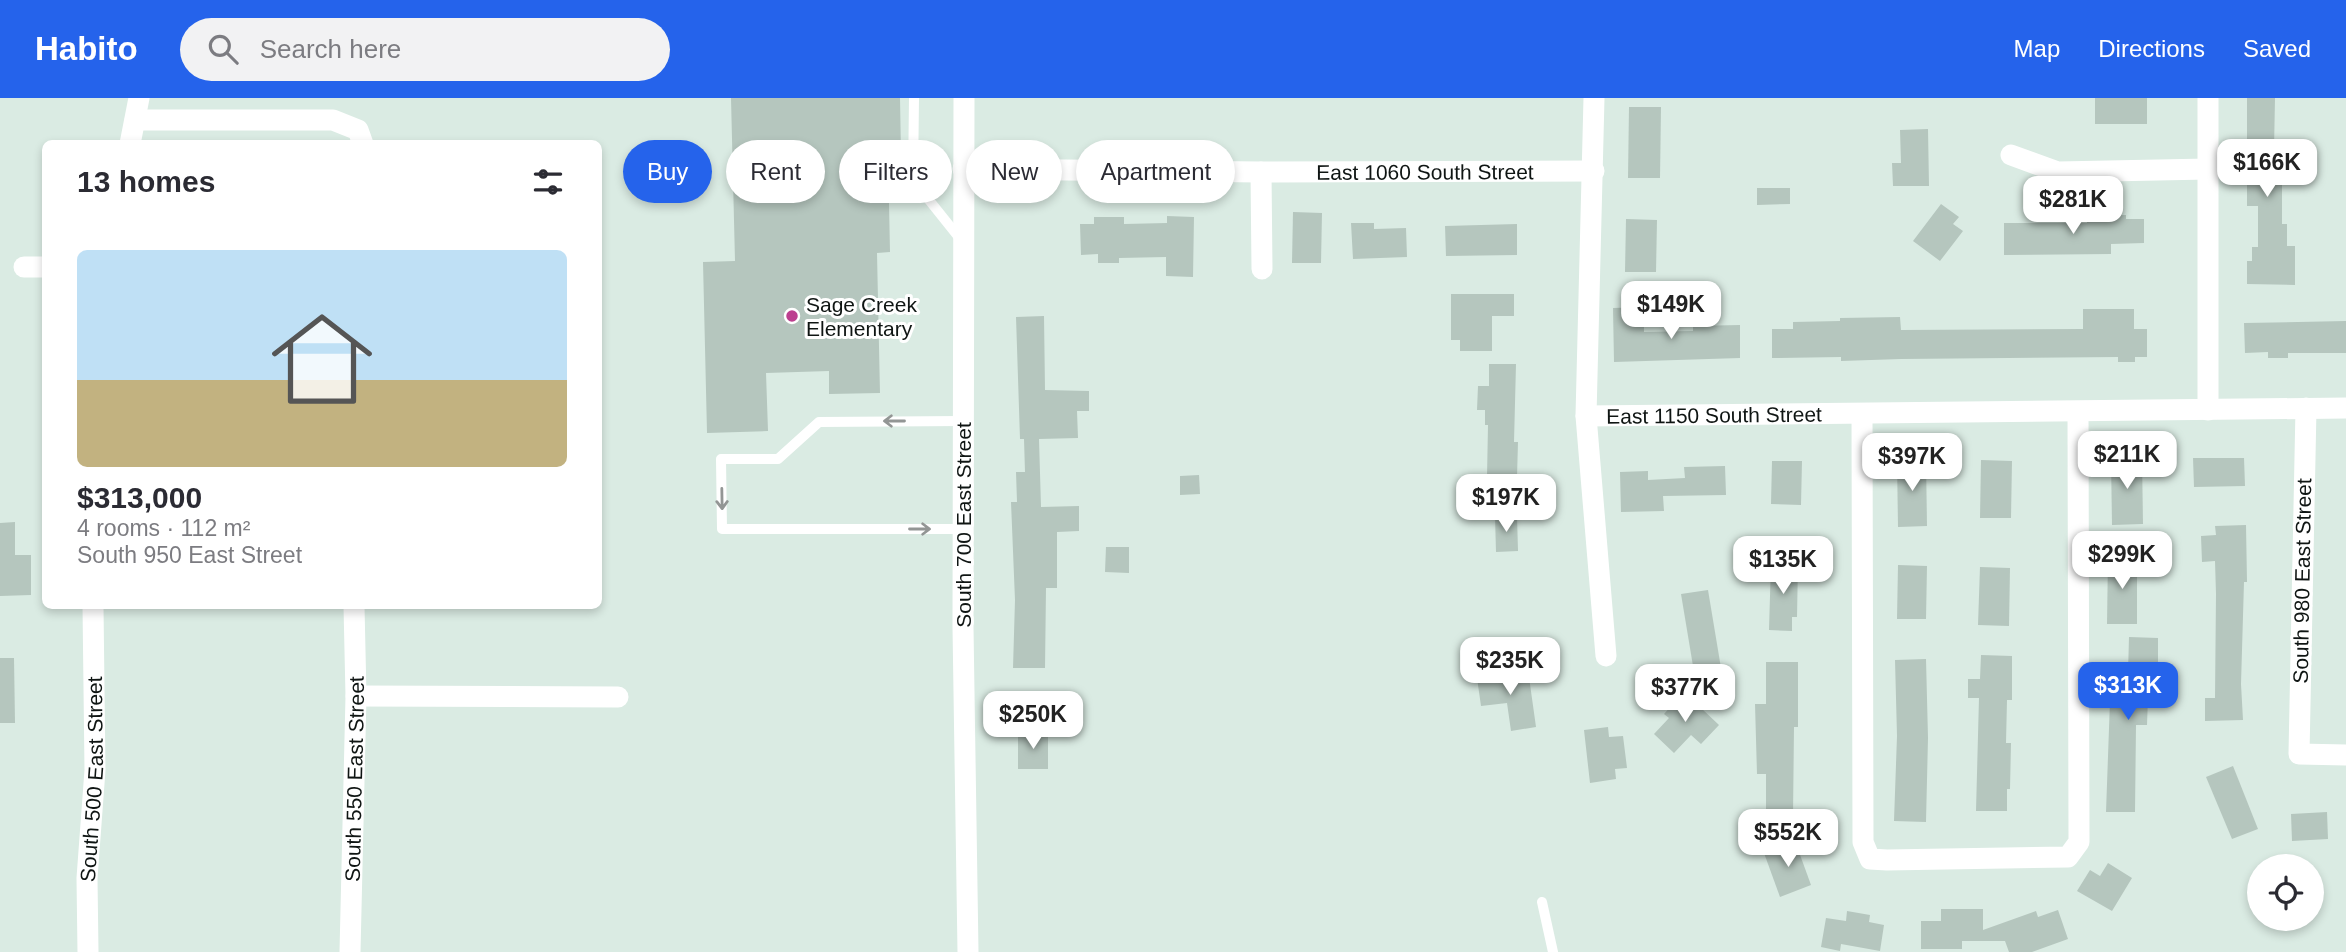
<!DOCTYPE html>
<html lang="en">
<head>
<meta charset="utf-8">
<style>
  :root { --surface:#fff; --page:#f2f2f3; --text:#2b2b33; --muted:#7c7c81; --line:#e1e1e2; --accent:#2563eb }
  body { margin:0; font-family:Helvetica,sans-serif; background:var(--page); color:var(--text); height:100vh; display:flex; flex-direction:column; font-size:26px; white-space:nowrap }
  * { box-sizing:border-box; margin:0 }
  p { font-size:23px; color:var(--muted) }
  .icon { flex:none; width:38px; height:38px; fill:none; stroke:currentColor; stroke-width:2; stroke-linecap:round; stroke-linejoin:round }
  .map { position:relative; flex:1; overflow:hidden }
  .panel { position:absolute; left:42px; top:42px; width:560px; height:469px; display:flex; flex-direction:column; background:var(--surface); border-radius:10px; box-shadow:0 4px 10px #0003 }
  .panel>* { flex:none }
  .hud { position:absolute; left:623px; top:42px; width:665px; height:63px; display:flex; gap:14px }
  .tools { position:absolute; left:2247px; top:756px; display:grid; gap:14px }
  .tools a { display:grid; place-items:center; width:77px; height:77px; border-radius:50%; background:var(--surface); box-shadow:0 4px 10px #0003; font-size:35px }
  .price { position:absolute; translate:-50% -60px; padding:0 16px; border-radius:14px; background:#fff; color:#222; font-size:23px; line-height:46px; filter:drop-shadow(0 2px 4px #0008) }
  .price::after { content:''; position:absolute; left:50%; top:42px; width:21px; height:16px; margin-left:-10px; background:inherit; clip-path:polygon(0 0,100% 0,50% 100%) }
  .price.on { background:var(--accent); color:#fff }
  ul { padding:0; list-style:none }
  li { display:grid; align-content:center; gap:14px; height:371px; padding:0 35px }
  li+li { border-top:2px solid var(--line) }
  li span { display:grid; place-items:center; height:217px; border-radius:10px; color:#555 }
  li>.icon { margin-inline-start:auto }
  span .icon { width:126px; height:126px; fill:#fffc; stroke-width:1 }
  li b { font-size:30px }
  h2 { display:flex; justify-content:space-between; align-items:center; height:84px; padding:0 35px; font-size:30px }
  .tag { padding:0 24px; border-radius:32px; background:var(--surface); box-shadow:0 4px 10px #0003; font-size:24px; line-height:63px }
  .tag.on { background:var(--accent); color:#fff }
  header { display:flex; align-items:center; gap:42px; box-sizing:border-box; height:98px; padding:0 35px; background:var(--accent); color:#fff }
  header strong { font-size:33px }
  nav { display:flex; gap:38px; margin-inline-start:auto; font-size:24px }
  .search { width:490px; height:63px; background:var(--page); display:flex; align-items:center; gap:18px; box-sizing:border-box; padding:0 24px; border-radius:38px; color:var(--muted); font-size:26px }
  .map>svg:first-child { display:block }
  .building { fill:#b5c6be }
  .lines { fill:none; stroke-linecap:round; stroke-linejoin:round }
  .lane { stroke:#fff; stroke-width:10 }
  .street { stroke:#fff; stroke-width:21 }
  .oneway { stroke:#939695 }
  .poi-dot { fill:#bc3f8f; stroke:#fff; stroke-width:2.5 }
  .labels { text-anchor:middle; dominant-baseline:central; stroke-width:6; stroke-linejoin:round; paint-order:stroke }
  .street-label { font-size:21px; fill:#0f1513; stroke:#fff }
  .poi-label { font-size:21px; fill:#0f1513; stroke:#fff; text-anchor:start }
</style>
</head>
<body>
<header>
<strong>Habito</strong>
<div class="search"><svg class="icon" aria-label="search" viewBox="0 0 24 24"><circle cx="10" cy="10" r="6"/><path d="M15 15l6 6"/></svg>Search here</div>
<nav><a>Map</a><a>Directions</a><a>Saved</a></nav>
</header>
<div class="map">
<svg width="2346" height="854" viewBox="0 0 2346 854">
  <rect width="100%" height="100%" fill="#daebe3"/>
  <g class="building">
    <path d="M731,0H900L901,57L888,58L890,154L877,155L880,295L829,296V273L766,275L768,333L707,335L703,164L735,163Z"/>
    <rect x="2095" y="0" width="52" height="26"/>
    <path d="M2247,0H2275L2274,52H2282V126H2287V148H2295V187L2247,186V163H2252V149H2258V108H2247Z"/>
    <path d="M1629,9H1661L1660,80H1628Z"/>
    <path d="M1928,31L1929,88H1893L1892,65H1901L1900,32Z"/>
    <path d="M1757,90H1790V106L1757,107Z"/>
    <path d="M1941,106L1959,119L1953,126L1963,133L1940,163L1913,143Z"/>
    <path d="M1293,114L1322,115L1321,165H1292Z"/>
    <path d="M2126,117V121H2144V145L2111,146V156L2004,157V125H2087L2086,118Z"/>
    <path d="M1167,118L1194,119L1193,179L1166,178V159L1119,160V165H1098V156L1081,157L1080,126H1094V119H1124V126L1167,125Z"/>
    <path d="M1626,121L1657,122L1656,174H1625Z"/>
    <path d="M1351,125H1374V131L1406,130L1407,159L1353,161Z"/>
    <path d="M1517,126V157L1446,158L1445,128Z"/>
    <path d="M1451,196H1514V218H1492V253H1460V242H1451Z"/>
    <path d="M1644,209V234L1693,233V228L1740,227V260L1614,264L1613,210Z"/>
    <path d="M2083,211H2134V231H2147V259H2135V264H2118V259L1901,261L1841,263V259L1772,260V231H1793V224L1840,223V220L1900,219L1901,232L2083,231Z"/>
    <path d="M1044,218L1045,292L1089,293V313H1077L1078,340L1039,341L1041,409L1079,408V433L1057,434V490H1046L1045,570H1013L1015,502L1011,404H1017L1016,374H1025L1024,341H1020L1016,219Z"/>
    <path d="M2346,223V255H2288V260H2268V254L2245,255L2244,225Z"/>
    <path d="M1489,266H1516L1514,344H1518L1517,379H1487L1488,327H1485V312H1477L1478,288H1489Z"/>
    <path d="M2111,360H2142L2143,426L2112,427Z"/>
    <path d="M2193,360H2244L2245,388L2194,389Z"/>
    <path d="M1897,362H1926L1927,428L1898,429Z"/>
    <path d="M1981,362L2012,363L2011,420H1980Z"/>
    <path d="M1772,363H1802L1801,407L1771,406Z"/>
    <path d="M1725,368L1726,397L1663,398L1664,413L1621,414L1620,374L1648,373V382L1685,380L1684,369Z"/>
    <path d="M1199,377L1200,396L1180,397V378Z"/>
    <path d="M1495,418H1517L1518,453L1496,454Z"/>
    <path d="M15,424V457H31V497L0,498V425Z"/>
    <path d="M2246,427L2247,484H2244L2241,586L2243,622L2205,623V600H2215L2216,496L2215,463L2202,464L2201,438L2216,437L2215,428Z"/>
    <path d="M1106,449H1129V475L1105,474Z"/>
    <path d="M2108,459H2137V526H2107Z"/>
    <path d="M1771,464L1798,465L1797,519H1792V533L1769,532Z"/>
    <path d="M1898,467L1927,468L1926,521H1897Z"/>
    <path d="M1980,469L2010,470L2009,528L1978,527Z"/>
    <path d="M1708,492L1721,570L1694,574L1681,496Z"/>
    <path d="M2129,539L2158,540V571H2149L2147,627H2136L2135,714H2106L2111,575H2128Z"/>
    <path d="M1981,557L2012,558V602H2007L2006,645H2011L2010,691H2007V713H1976L1979,600H1968V581H1980Z"/>
    <path d="M0,560H14L15,625H0Z"/>
    <path d="M1926,561L1928,640L1926,724L1894,723L1897,638L1895,562Z"/>
    <path d="M1766,564H1798V629H1794L1793,718L1766,717V676H1757L1755,606H1766Z"/>
    <path d="M1528,572L1536,629L1511,633L1507,605L1481,608L1477,580Z"/>
    <path d="M1684,594L1719,627L1701,646L1691,637L1674,655L1654,636L1669,620L1664,616Z"/>
    <path d="M1608,629L1609,639L1623,638L1627,670L1615,671L1616,681L1590,685L1584,632Z"/>
    <path d="M1048,634V671H1018V635Z"/>
    <path d="M2233,668L2258,731L2232,741L2206,679Z"/>
    <path d="M2327,714L2328,741L2292,743L2291,716Z"/>
    <path d="M1795,743L1811,787L1780,799L1764,755Z"/>
    <path d="M2108,765L2132,780L2112,813L2077,793L2090,772L2100,778Z"/>
    <path d="M1941,811H1983V832L2036,813L2038,819L2058,812L2068,841L2032,854H2009L2005,843H1962V851H1921V823H1941Z"/>
    <path d="M1847,813L1870,817L1869,824L1884,827L1880,853L1841,846L1840,853L1821,849L1826,820L1846,823Z"/>
  </g>
  <g class="lines">
    <g class="lane">
      <path d="M914,0L913,82L961,142"/>
      <path d="M963,323L819,324L778,361H721L722,431H964"/>
      <path d="M1542,804L1553,854"/>
    </g>
    <g class="street">
      <path d="M964,0L963,529L968,854"/>
      <path d="M1594,0L1586,318L1606,558"/>
      <path d="M2208,0V312"/>
      <path d="M135,22H333L358,32L363,46"/>
      <path d="M130,46L139,0"/>
      <path d="M2011,57L2058,74L2208,71"/>
      <path id="s1" d="M963,71L1261,74L1594,73"/>
      <path d="M1261,74L1262,171"/>
      <path d="M24,169H46"/>
      <path d="M2306,310L2299,656L2346,657"/>
      <path d="M1862,316L1863,744L1870,761L1887,762L2068,759L2079,744L2078,314"/>
      <path id="s2" d="M1586,318L2346,310"/>
      <path d="M356,598L618,599"/>
      <path id="s3" d="M88,854L87,780L95,672L93,508"/>
      <path id="s4" d="M350,854L356,598L354,508"/>
    </g>
  </g>
  <defs><path id="oneway-shaft" d="M-6 0H5M1.5-3L5.5 0L1.5 3" fill="none" stroke-width="1.6" stroke-linecap="round" stroke-linejoin="round" transform="scale(1.75)"/></defs>
  <g class="oneway">
    <use href="#oneway-shaft" transform="translate(894 323) rotate(180)"/>
    <use href="#oneway-shaft" transform="translate(722 401) rotate(89)"/>
    <use href="#oneway-shaft" transform="translate(920 431)"/>
  </g>
  <circle class="poi-dot" cx="792" cy="218" r="7"/>
  <g class="labels">
    <g class="street-label">
      <text stroke="none"><textPath href="#s1" startOffset="462">East 1060 South Street</textPath></text>
      <text stroke="none"><textPath href="#s2" startOffset="128">East 1150 South Street</textPath></text>
      <text transform="translate(963 427) rotate(-90)">South 700 East Street</text>
      <text transform="translate(2302 483) rotate(-89)">South 980 East Street</text>
      <text stroke="none"><textPath href="#s3" startOffset="173">South 500 East Street</textPath></text>
      <text stroke="none"><textPath href="#s4" startOffset="173">South 550 East Street</textPath></text>
    </g>
    <g class="poi-label">
      <text x="806" y="206">Sage Creek<tspan x="806" dy="24">Elementary</tspan></text>
    </g>
  </g>
</svg>
<div class="tools">
<a><svg class="icon" aria-label="locate" viewBox="0 0 24 24"><circle cx="12" cy="12" r="6"/><path d="M12 2v4M12 18v4M2 12h4M18 12h4"/></svg></a>
</div>
<b class="price" style="left:2267px;top:101px">$166K</b>
<b class="price" style="left:2073px;top:138px">$281K</b>
<b class="price" style="left:1671px;top:243px">$149K</b>
<b class="price" style="left:2127px;top:393px">$211K</b>
<b class="price" style="left:1912px;top:395px">$397K</b>
<b class="price" style="left:1506px;top:436px">$197K</b>
<b class="price" style="left:2122px;top:493px">$299K</b>
<b class="price" style="left:1783px;top:498px">$135K</b>
<b class="price" style="left:1510px;top:599px">$235K</b>
<b class="price on" style="left:2128px;top:624px">$313K</b>
<b class="price" style="left:1685px;top:626px">$377K</b>
<b class="price" style="left:1033px;top:653px">$250K</b>
<b class="price" style="left:1788px;top:771px">$552K</b>
<div class="hud">
<a class="tag on">Buy</a>
<a class="tag">Rent</a>
<a class="tag">Filters</a>
<a class="tag">New</a>
<a class="tag">Apartment</a>
</div>
<section class="panel">
<h2>13 homes<svg class="icon" aria-label="filters" viewBox="0 0 24 24"><path d="M4 7h16M4 17h16"/><circle cx="9" cy="7" r="2"/><circle cx="15" cy="17" r="2"/></svg></h2>
<ul>
<li><span style="background:linear-gradient(#bfe0f5 60%,#c2b280 0)"><svg class="icon" aria-label="home" viewBox="0 0 24 24"><path d="M3 11l9-7 9 7M6 9v11h12V9"/></svg></span><div><b>$313,000</b><p>4 rooms · 112 m²</p><p>South 950 East Street</p></div></li>
</ul>
</section>
</div>
</body>
</html>
